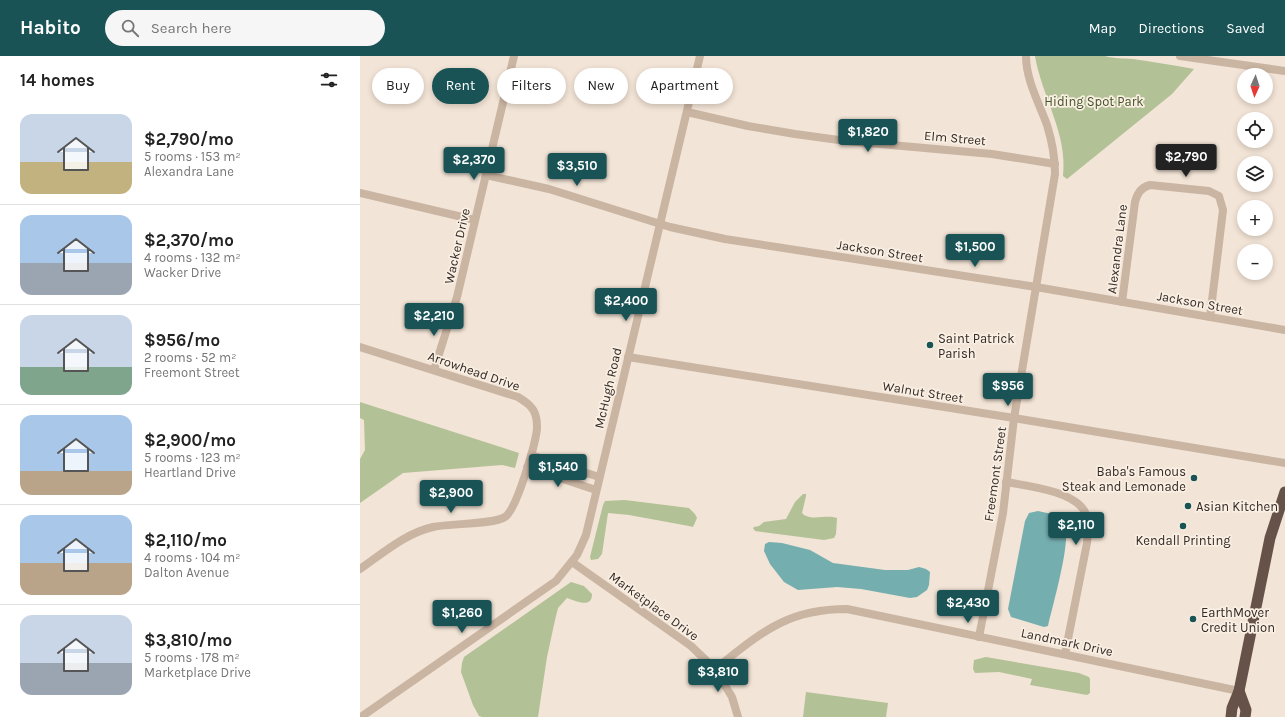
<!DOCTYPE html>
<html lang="en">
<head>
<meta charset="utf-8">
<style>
  :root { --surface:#fff; --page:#f6f6f6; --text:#222; --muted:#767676; --line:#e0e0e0; --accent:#195356 }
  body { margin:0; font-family:Karla,sans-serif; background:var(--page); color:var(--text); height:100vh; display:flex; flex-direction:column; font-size:15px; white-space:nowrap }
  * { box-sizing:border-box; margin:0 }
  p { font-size:13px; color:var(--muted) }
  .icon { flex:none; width:22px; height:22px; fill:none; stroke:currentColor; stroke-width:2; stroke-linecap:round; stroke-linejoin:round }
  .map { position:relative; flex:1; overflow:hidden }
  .side { display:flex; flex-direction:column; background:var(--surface); width:360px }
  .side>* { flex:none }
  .guide { position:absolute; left:12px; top:12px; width:380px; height:36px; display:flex; gap:8px }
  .needle { width:26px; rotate:183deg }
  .fabs { position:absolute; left:877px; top:12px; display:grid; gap:8px }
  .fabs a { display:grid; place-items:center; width:36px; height:36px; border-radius:50%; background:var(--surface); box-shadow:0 2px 6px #0003; font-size:20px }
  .price { position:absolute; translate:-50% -34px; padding:0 9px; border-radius:4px; background:var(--accent); color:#fff; font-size:13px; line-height:26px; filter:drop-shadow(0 1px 2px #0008) }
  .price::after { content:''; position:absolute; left:50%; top:24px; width:12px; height:9px; margin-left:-6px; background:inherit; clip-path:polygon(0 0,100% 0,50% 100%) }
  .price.on { background:#222; color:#fff }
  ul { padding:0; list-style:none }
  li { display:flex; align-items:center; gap:12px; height:100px; padding:0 20px }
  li+li { border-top:1px solid var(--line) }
  li span { display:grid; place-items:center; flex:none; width:112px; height:80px; border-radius:12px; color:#555 }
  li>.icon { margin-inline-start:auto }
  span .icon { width:48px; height:48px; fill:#fffc; stroke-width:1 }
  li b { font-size:17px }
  h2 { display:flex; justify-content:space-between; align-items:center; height:48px; padding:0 20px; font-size:17px }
  .tag { padding:0 14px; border-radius:18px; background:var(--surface); box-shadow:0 2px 6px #0003; font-size:14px; line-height:36px }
  .tag.on { background:var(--accent); color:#fff }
  header { display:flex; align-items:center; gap:24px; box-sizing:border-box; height:56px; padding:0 20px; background:var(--accent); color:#fff }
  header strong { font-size:19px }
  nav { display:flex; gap:22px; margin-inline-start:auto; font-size:14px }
  .search { width:280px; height:36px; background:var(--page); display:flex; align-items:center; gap:10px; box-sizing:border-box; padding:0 14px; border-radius:22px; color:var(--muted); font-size:15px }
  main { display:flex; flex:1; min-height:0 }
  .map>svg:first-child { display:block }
  .green { fill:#b3c196 }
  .water { fill:#75aeaf }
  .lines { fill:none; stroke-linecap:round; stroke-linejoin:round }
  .minor { stroke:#cab4a2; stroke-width:8 }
  .trunk { stroke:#665248; stroke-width:11 }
  .poi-dot { fill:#195356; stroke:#f9efe3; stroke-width:1.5 }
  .labels { text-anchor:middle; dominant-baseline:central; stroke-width:3.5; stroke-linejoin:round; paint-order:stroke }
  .park-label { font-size:13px; fill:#445328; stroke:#f9efe3 }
  .street-label { font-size:13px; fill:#342925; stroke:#f9efe3 }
  .poi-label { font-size:13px; fill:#342925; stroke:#f9efe3; text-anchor:start }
</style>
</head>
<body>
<header>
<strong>Habito</strong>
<div class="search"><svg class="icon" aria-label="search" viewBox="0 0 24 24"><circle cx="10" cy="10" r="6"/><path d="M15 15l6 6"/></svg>Search here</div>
<nav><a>Map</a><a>Directions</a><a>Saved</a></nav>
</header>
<main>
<section class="side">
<h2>14 homes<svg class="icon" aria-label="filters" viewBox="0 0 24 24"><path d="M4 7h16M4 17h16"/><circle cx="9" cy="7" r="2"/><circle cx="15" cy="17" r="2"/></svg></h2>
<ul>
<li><span style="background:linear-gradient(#c9d6e8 60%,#c2b280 0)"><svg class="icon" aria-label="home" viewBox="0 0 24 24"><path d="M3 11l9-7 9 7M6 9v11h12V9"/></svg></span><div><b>$2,790/mo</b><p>5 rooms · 153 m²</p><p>Alexandra Lane</p></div></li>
<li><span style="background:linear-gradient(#a9c7e8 60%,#9aa5b1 0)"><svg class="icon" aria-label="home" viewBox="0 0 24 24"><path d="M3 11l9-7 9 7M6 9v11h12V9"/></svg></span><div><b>$2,370/mo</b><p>4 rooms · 132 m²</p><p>Wacker Drive</p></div></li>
<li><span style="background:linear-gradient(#c9d6e8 65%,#7fa58c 0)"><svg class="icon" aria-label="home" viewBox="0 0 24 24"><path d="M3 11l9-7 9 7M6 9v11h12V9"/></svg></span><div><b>$956/mo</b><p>2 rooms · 52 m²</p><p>Freemont Street</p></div></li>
<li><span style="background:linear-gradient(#a9c7e8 70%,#b9a48a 0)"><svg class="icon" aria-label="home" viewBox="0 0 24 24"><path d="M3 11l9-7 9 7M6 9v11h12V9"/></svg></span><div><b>$2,900/mo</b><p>5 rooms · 123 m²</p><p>Heartland Drive</p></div></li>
<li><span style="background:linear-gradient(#a9c7e8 60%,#b9a48a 0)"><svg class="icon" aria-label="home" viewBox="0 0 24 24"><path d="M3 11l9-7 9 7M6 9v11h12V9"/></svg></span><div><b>$2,110/mo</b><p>4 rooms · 104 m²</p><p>Dalton Avenue</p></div></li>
<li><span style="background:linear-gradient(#c9d6e8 60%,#9aa5b1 0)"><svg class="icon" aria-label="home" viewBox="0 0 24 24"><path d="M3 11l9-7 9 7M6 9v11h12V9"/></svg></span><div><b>$3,810/mo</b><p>5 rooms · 178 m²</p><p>Marketplace Drive</p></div></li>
</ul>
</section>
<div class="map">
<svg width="925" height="661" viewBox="0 0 925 661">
  <rect width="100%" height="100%" fill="#f2e4d6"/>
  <g class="green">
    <path d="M675,0H745C754,3 764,2 773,3C793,6 814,9 834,13L812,38L707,123L703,120C708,78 682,41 675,0Z"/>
    <path d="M0,346L159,397L155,412L142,409L43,417L0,447V403L5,394L4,364L0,362Z"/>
    <path d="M443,438H446V440L442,457C450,466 466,458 477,462L476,478L474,482L464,484L395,475L393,472L394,471L399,470L404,466L426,463L435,446Z"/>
    <path d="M265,444L329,452L335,458L337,462L333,471L329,470L269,459L248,457L242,498L238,503L231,504L230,501L243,449L245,445Z"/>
    <path d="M211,526L224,530L232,538C232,553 216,545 207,542L198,552L195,564L187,601L178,661H122L119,660L113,649L101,616L102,607L104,601Z"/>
    <path d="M626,601L719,617L729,621L730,623V637L727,639L670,629L672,623L639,616L615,617L613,613L614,604Z"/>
    <path d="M446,636L528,647L526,661H443Z"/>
  </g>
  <g class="water">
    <path d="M678,455C686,457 699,458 704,466C713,481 692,551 688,570L684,571L651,561L648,553L665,465L669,457Z"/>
    <path d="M409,486L422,487L450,494L473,507L525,514H548L559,511L566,513L570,516L569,529L567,534L557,541L550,542L501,533L477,531L438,534L424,526L410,508L404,495L405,488Z"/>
  </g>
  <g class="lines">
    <g class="minor">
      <path d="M820,0L925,15"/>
      <path d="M327,56L388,70L435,78L486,85L632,98L695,108"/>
      <path d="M126,119L189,133L310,171L365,183L676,231L925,274"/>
      <path d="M0,137L115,164"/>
      <path d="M762,246L775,146C777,138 781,131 790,129L849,135L859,140L863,154L850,261"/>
      <path d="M0,291L158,341C166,346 174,351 176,361C177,365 177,369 177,373C175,389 157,453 145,461C132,469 91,467 73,471C46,477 23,497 0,513"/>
      <path d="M268,301L654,362L925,407"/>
      <path d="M74,314L97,241L154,0"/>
      <path d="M171,399L239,421"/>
      <path d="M167,411L236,434"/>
      <path d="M646,426C668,430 714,435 725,456C729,466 728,477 727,487L705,598"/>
      <path d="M212,506L331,590L355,613L372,641L378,661"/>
      <path d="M619,581L643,457L654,362L695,118C695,101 692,85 687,69C679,47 666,24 666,0"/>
      <path d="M355,613C401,577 426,553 487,553L879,635"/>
      <path d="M1,661L196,525L217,499L226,479L340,0"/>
    </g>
    <g class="trunk">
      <path d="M879,635L886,654L885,661"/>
      <path d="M871,661L872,652L879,635L910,482L925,436"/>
    </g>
  </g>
  <g class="poi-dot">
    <circle cx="570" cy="289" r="4"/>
    <circle cx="834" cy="422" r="4"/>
    <circle cx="828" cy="450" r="4"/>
    <circle cx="823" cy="470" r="4"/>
    <circle cx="833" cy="563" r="4"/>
  </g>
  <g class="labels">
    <g class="park-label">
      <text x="734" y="45">Hiding Spot Park</text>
    </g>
    <g class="street-label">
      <text transform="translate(595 82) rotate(5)">Elm Street</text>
      <text transform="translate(97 190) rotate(-77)">Wacker Drive</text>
      <text transform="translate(757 193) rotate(-83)">Alexandra Lane</text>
      <text transform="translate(520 195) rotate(9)">Jackson Street</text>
      <text transform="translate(840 247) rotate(10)">Jackson Street</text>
      <text transform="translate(114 315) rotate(19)">Arrowhead Drive</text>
      <text transform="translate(248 332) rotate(-77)">McHugh Road</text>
      <text transform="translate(563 336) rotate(9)">Walnut Street</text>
      <text transform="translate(635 418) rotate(-82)">Freemont Street</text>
      <text transform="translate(294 550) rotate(36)">Marketplace Drive</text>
      <text transform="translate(707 586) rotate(12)">Landmark Drive</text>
    </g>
    <g class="poi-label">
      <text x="578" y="282">Saint Patrick<tspan x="578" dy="15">Parish</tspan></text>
      <text x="826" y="415" text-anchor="end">Baba's Famous<tspan x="826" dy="15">Steak and Lemonade</tspan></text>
      <text x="836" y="450">Asian Kitchen</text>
      <text x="823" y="484" text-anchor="middle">Kendall Printing</text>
      <text x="841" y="556">EarthMover<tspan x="841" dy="15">Credit Union</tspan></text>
    </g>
  </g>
</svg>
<div class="fabs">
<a><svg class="needle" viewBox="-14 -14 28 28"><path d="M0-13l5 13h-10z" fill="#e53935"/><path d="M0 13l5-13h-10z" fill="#767676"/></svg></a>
<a><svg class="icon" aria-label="locate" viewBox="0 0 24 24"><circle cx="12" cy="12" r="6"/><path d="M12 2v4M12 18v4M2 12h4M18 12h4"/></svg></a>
<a><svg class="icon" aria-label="layers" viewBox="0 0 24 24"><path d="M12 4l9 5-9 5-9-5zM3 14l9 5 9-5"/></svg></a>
<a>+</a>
<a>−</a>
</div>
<b class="price" style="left:508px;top:97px">$1,820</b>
<b class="price on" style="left:826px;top:122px">$2,790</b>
<b class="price" style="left:114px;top:125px">$2,370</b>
<b class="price" style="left:217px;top:131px">$3,510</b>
<b class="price" style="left:615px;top:212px">$1,500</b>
<b class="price" style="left:266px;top:266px">$2,400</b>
<b class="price" style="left:74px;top:281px">$2,210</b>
<b class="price" style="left:648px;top:351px">$956</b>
<b class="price" style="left:198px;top:432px">$1,540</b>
<b class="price" style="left:91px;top:458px">$2,900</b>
<b class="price" style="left:716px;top:490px">$2,110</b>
<b class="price" style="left:608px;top:568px">$2,430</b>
<b class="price" style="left:102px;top:578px">$1,260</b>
<b class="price" style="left:358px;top:637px">$3,810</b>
<div class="guide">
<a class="tag">Buy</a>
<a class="tag on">Rent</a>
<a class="tag">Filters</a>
<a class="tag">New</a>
<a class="tag">Apartment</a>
</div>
</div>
</main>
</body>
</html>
